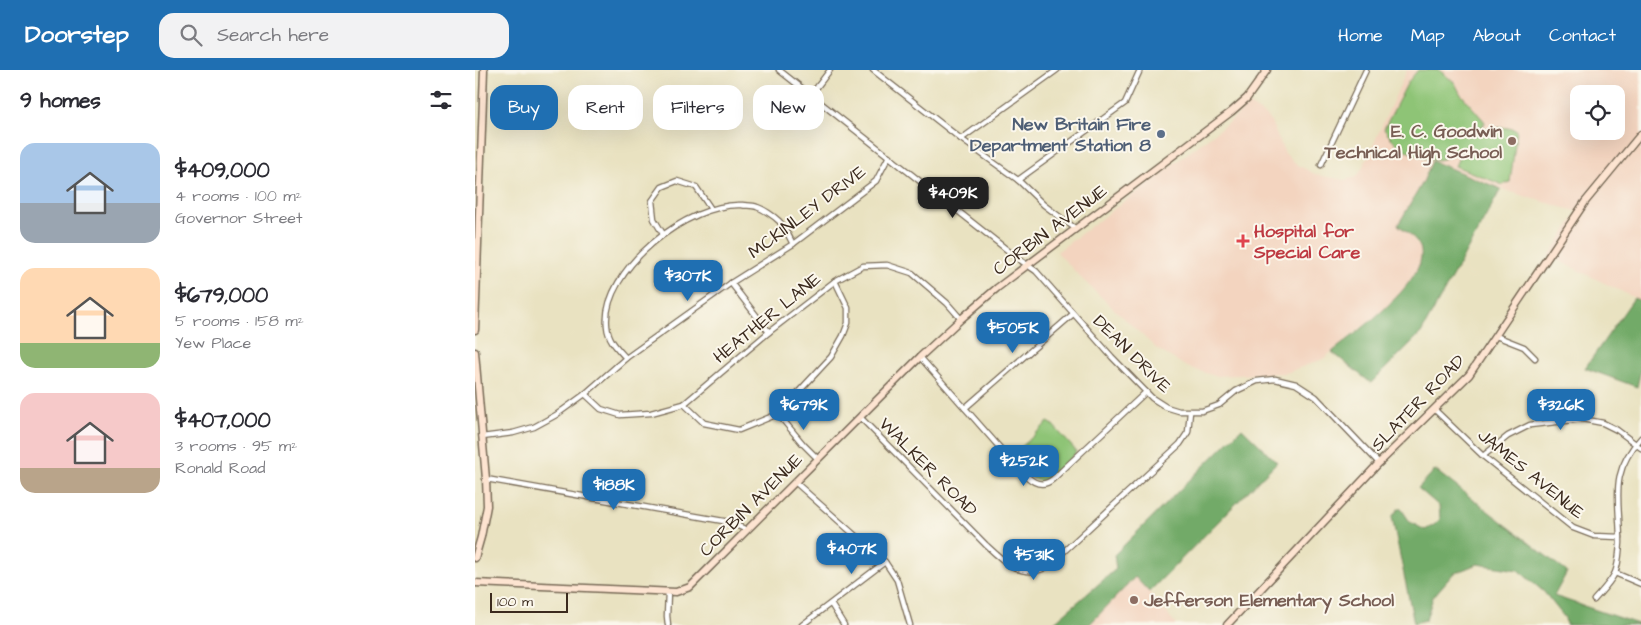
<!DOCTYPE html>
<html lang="en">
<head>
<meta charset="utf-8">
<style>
  :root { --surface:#fff; --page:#f2f2f3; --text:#2b2b33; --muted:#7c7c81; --accent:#1f6fb2 }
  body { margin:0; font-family:"Architects Daughter",sans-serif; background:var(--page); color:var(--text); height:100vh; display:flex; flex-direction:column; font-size:19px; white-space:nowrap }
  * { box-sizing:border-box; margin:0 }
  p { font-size:16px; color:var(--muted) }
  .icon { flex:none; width:28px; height:28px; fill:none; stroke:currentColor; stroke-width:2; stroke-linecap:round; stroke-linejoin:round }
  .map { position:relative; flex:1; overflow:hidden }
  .sheet { display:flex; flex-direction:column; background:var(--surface); width:475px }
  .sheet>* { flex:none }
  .guide { position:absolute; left:15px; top:15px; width:475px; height:45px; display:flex; gap:10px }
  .buttons { position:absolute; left:1095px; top:15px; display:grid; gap:10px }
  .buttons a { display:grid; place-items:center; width:55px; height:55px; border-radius:10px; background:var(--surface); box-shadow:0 5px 20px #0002; font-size:25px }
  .scale { position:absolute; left:15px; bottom:12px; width:78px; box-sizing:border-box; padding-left:5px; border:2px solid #3b2a1e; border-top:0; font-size:14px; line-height:18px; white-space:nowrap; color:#3b2a1e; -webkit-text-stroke:4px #fbf7ec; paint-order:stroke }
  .price { position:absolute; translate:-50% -42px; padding:0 11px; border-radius:10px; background:var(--accent); color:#fff; font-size:16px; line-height:32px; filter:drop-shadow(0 1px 2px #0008) }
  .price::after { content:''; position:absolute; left:50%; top:30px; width:15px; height:11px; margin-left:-8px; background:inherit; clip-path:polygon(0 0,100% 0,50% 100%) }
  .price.active { background:#222; color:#fff }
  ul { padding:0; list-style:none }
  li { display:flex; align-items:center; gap:15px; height:125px; padding:0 20px }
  li span { display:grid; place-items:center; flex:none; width:140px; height:100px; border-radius:15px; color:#555 }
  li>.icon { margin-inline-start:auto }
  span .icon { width:60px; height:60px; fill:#fffc; stroke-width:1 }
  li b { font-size:21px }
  h2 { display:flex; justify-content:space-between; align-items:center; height:60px; padding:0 20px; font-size:21px }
  .tag { padding:0 18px; border-radius:15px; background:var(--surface); box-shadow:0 5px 20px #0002; font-size:18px; line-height:45px }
  .tag.active { background:var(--accent); color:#fff }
  header { display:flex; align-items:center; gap:30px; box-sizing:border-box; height:70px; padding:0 25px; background:var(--accent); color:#fff }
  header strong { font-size:24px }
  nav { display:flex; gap:28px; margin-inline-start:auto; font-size:18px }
  .search { width:350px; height:45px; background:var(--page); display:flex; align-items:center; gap:12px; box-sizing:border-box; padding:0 18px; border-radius:15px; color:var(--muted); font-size:19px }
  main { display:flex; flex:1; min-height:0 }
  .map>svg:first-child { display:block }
  .built { fill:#f3d4bf; fill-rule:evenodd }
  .green { fill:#8ec476; stroke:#64774a }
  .forest { fill:#72aa67; stroke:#566a42 }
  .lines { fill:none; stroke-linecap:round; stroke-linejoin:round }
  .street-casing { stroke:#786a57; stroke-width:7 }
  .secondary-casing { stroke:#786a57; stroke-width:9 }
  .street { stroke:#fff; stroke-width:4.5 }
  .secondary { stroke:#fde4d1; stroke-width:6 }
  .service-dot { fill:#5c6f8a; stroke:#fbf7ec; stroke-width:2 }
  .education-dot { fill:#8d6e63; stroke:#fbf7ec; stroke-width:2 }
  .health-dot { fill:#e0444e; stroke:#fbf7ec; stroke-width:2 }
  .labels { text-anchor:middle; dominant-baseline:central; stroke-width:4; stroke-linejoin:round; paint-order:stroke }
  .service-label { font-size:18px; font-weight:bold; fill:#4e5e75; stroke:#fbf7ec; text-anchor:end }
  .education-label { font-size:18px; font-weight:bold; fill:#785e54; stroke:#fbf7ec; text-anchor:end }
  .street-label { font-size:18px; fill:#3b2a1e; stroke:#fbf7ec }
  .health-label { font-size:18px; font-weight:bold; fill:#be3a42; stroke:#fbf7ec; text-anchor:start }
</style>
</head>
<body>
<header>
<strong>Doorstep</strong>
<div class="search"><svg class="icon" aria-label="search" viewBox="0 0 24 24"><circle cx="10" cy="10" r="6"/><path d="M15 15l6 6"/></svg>Search here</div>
<nav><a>Home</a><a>Map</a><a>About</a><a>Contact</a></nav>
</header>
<main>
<section class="sheet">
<h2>9 homes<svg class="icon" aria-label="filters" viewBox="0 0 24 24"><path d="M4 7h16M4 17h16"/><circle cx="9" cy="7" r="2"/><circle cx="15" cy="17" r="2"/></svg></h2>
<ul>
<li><span style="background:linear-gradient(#a9c7e8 60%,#9aa5b1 0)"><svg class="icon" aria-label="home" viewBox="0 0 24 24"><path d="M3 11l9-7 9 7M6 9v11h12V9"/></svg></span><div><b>$409,000</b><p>4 rooms · 100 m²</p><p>Governor Street</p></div></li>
<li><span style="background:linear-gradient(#ffd9b3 75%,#8fb573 0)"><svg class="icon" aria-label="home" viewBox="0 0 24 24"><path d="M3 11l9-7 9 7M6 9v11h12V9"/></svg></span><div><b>$679,000</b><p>5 rooms · 158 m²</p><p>Yew Place</p></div></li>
<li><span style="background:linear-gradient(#f6c9c9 75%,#b9a48a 0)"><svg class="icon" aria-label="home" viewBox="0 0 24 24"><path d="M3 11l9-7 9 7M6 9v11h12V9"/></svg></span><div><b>$407,000</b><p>3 rooms · 95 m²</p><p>Ronald Road</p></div></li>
</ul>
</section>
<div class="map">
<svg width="1166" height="555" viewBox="0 0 1166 555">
  <rect width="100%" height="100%" fill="#fbf7ec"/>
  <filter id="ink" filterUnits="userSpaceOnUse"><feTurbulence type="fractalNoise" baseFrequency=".02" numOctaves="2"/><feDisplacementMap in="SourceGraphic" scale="10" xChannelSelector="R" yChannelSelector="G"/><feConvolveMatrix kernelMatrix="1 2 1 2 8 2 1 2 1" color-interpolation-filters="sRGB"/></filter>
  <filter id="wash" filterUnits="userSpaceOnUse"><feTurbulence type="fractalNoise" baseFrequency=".0096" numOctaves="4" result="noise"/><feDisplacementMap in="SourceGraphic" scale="20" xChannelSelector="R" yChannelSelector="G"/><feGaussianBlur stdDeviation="1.12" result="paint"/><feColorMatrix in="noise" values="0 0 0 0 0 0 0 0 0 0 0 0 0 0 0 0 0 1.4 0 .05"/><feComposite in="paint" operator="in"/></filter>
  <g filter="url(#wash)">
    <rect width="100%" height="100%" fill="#e9e2c1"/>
    <g class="built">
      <path d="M932,0H1166V231L1074,186L1103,142L1026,119L957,91L948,112L924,155L934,164L945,178L946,192L936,210L916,233L848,289L811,303L740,306L712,297L682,279L608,210L582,182L753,53L774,35L794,48L810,83L819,93L842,105L869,110L882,107L890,93ZM1104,24H1141V61H1104Z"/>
      <path d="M661,507L702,555H614L629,539Z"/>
    </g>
    <g class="green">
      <path d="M943,0H964L980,13L985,23L1010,52L1002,64C1016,56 1027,56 1042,60L1035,112L1028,115L980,96L988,78C980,83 972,89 962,90C954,91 932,82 925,77C919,72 913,65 909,59L933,12Z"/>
      <path d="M573,352L577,354L601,381L599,385L576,407L567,412L557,408L538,386L539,384Z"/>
    </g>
    <g class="forest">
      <path d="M957,91L1026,119L946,263L896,313L857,282C878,265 957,209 945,177C941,168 931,161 923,155L948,112Z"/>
      <path d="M1159,228L1166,231V299L1162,317L1110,298Z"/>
      <path d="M767,358L802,392L674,522L660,507L614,555H576L641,499L639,485Z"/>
      <path d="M960,400L1092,502L1079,526L1166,555H1091L1090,548L1069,522L1043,500L1002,494L978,504L958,527L951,550L939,553L917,447L925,437L935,452L950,460L959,455L965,449L964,436L943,418Z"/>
    </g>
  </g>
  <g filter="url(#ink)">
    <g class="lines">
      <defs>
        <g id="street">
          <path d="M304,0L545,190L561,201L637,287L677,328L691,337L704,341H727L744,335L761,321L782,311L800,309L821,314L841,327L904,393"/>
          <path d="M398,0L486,69L543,110L569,135L601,159"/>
          <path d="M336,25L355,0"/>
          <path d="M486,69L582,0"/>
          <path d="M846,95L891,0"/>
          <path d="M543,110L650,33L665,0"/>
          <path d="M188,164L179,149L177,131L187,117L202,111L221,117L236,139"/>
          <path d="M256,213L294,262"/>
          <path d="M1021,266L1049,277L1060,288"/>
          <path d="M445,287L540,395C550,405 563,422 578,409L671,322"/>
          <path d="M151,288C143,279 133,270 132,256C126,200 214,132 267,135C271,136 277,135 282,137C288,139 299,146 304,151C310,157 314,167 318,174"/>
          <path d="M110,324L126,339L145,345L176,343L209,334L294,262L360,211L388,196L412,195L437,203L472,233L486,249"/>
          <path d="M209,334L229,353L264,360L303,344L356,287L368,266L373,253V238L360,211"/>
          <path d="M490,338L598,244"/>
          <path d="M960,340L1008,386L1098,458L1119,466L1145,467"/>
          <path d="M303,344L328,374L343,389"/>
          <path d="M385,347L511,475C528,491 547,510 572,497L705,374L713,362L715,342"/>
          <path d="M7,367L38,363L59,357L81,345L110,324L151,288L256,213L318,174L401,111L414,86"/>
          <path d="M1008,386L1033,366L1055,355L1107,349L1128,353L1142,360L1166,378"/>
          <path d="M11,409L254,452L272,460"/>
          <path d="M320,412L410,492L422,510L435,555"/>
          <path d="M1140,503L1166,514"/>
          <path d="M193,522L192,546L193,555"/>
          <path d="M1119,530C1126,522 1135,513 1140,503C1144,493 1144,483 1145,473C1145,428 1133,405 1166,368"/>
          <path d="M356,534L369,555"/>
          <path d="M327,555L410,492"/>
        </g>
        <g id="secondary">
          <path d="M0,260L9,0"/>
          <path d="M0,282L11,409L12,436L6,467L0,488"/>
          <path d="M0,513L201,522L215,517L445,287L486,249L522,218L756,42L772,28L792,0"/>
          <path d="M752,555L904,393L994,305L1110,132L1166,64"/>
        </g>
      </defs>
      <use href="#street" class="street-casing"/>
      <use href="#secondary" class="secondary-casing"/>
      <use href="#street" class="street"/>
      <use href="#secondary" class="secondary"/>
    </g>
  </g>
  <circle class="service-dot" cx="686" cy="64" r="5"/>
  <g class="education-dot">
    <circle cx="1037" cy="71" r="5"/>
    <circle cx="659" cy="530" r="5"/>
  </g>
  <path class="health-dot" d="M765.5 163.5h5v5h5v5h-5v5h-5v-5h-5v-5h5z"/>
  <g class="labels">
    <g class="service-label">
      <text x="676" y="54">New Britain Fire<tspan x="676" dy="21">Department Station 8</tspan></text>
    </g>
    <g class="education-label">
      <text x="1027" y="61">E. C. Goodwin<tspan x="1027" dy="21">Technical High School</tspan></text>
      <text x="669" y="530" text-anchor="start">Jefferson Elementary School</text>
    </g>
    <g class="street-label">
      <text transform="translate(332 142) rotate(-37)">MCKINLEY DRIVE</text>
      <text transform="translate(575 160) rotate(-37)">CORBIN AVENUE</text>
      <text transform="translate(292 248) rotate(-39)">HEATHER LANE</text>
      <text transform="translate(657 284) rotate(45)">DEAN DRIVE</text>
      <text transform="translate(943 333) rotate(-46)">SLATER ROAD</text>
      <text transform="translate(453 397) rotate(45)">WALKER ROAD</text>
      <text transform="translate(1056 404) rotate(39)">JAMES AVENUE</text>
      <text transform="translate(276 435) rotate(-45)">CORBIN AVENUE</text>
    </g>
    <g class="health-label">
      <text x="779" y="161">Hospital for<tspan x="779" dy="21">Special Care</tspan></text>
    </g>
  </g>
</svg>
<div class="buttons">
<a><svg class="icon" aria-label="locate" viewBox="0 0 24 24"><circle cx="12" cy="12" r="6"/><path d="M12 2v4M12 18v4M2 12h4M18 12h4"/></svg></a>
</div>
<div class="scale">100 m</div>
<b class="price active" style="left:478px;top:149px">$409K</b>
<b class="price" style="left:213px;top:232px">$307K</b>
<b class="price" style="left:538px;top:284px">$505K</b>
<b class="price" style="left:329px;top:361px">$679K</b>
<b class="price" style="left:1086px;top:361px">$326K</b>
<b class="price" style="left:549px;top:417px">$252K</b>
<b class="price" style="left:139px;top:441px">$188K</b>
<b class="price" style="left:377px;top:505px">$407K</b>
<b class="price" style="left:559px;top:511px">$531K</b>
<div class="guide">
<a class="tag active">Buy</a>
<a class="tag">Rent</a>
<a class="tag">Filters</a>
<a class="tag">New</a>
</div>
</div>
</main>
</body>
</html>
